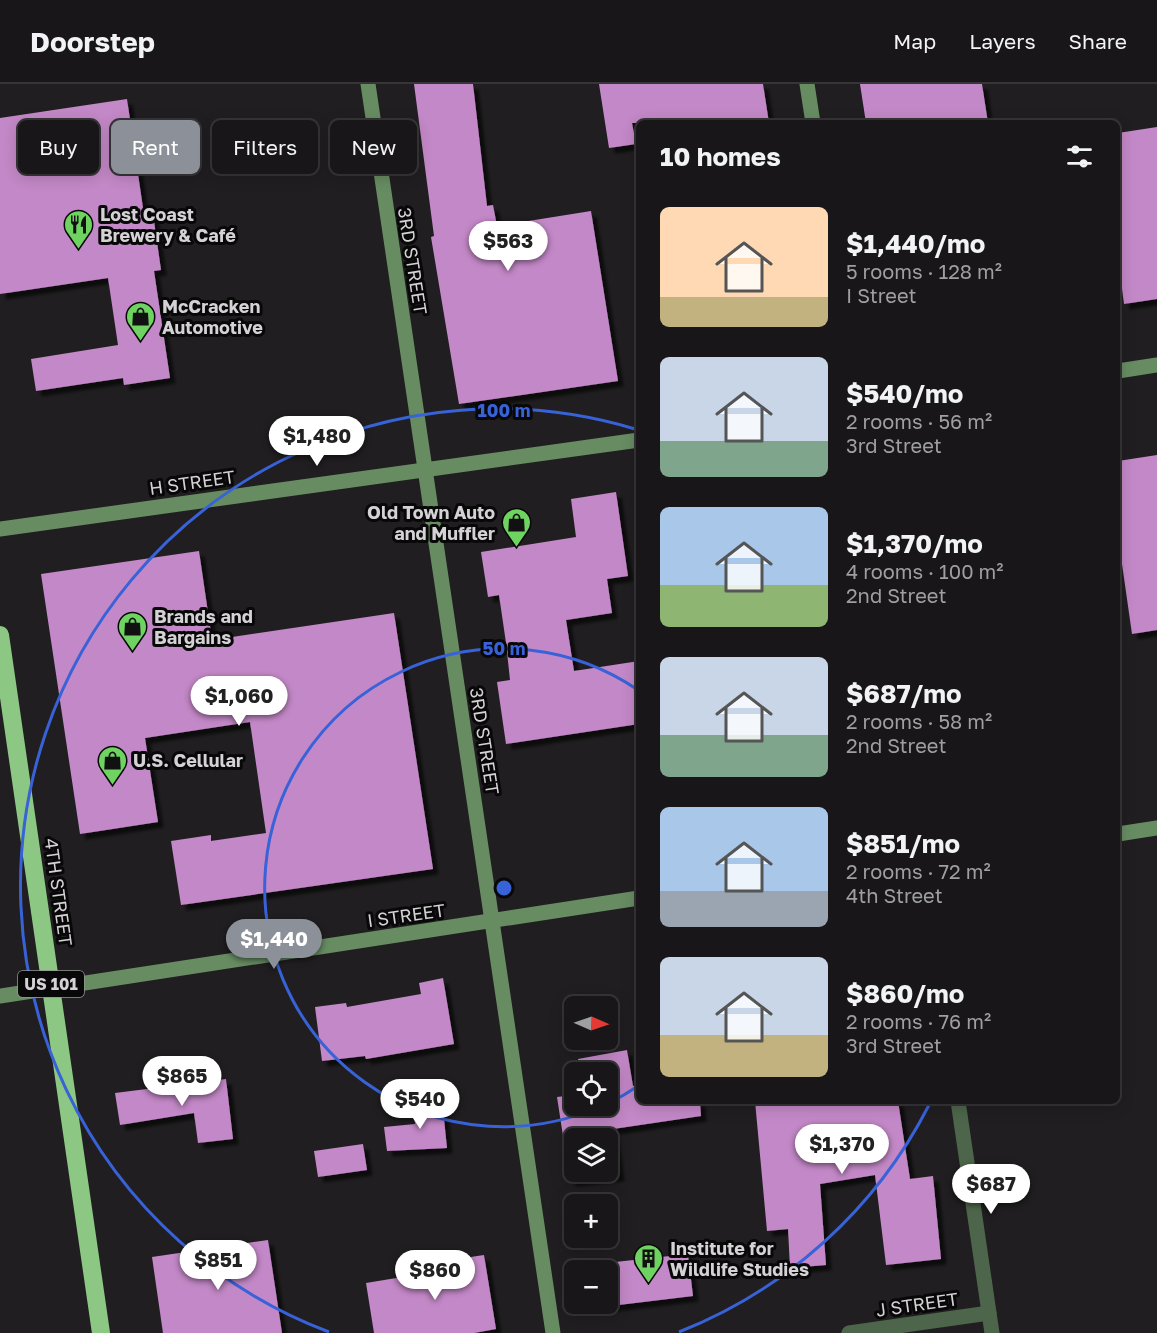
<!DOCTYPE html>
<html lang="en">
<head>
<meta charset="utf-8">
<style>
  :root { --surface:#181618; --page:#211f21; --text:#f1f3f6; --muted:#9f9fa2; --line:#363537; --accent:#8c9099 }
  body { margin:0; font-family:"Golos Text",sans-serif; background:var(--page); color:var(--text); height:100vh; display:flex; flex-direction:column; font-size:22px; white-space:nowrap }
  * { box-sizing:border-box; margin:0 }
  p { font-size:20px; color:var(--muted) }
  .icon { flex:none; width:33px; height:33px; fill:none; stroke:currentColor; stroke-width:2; stroke-linecap:round; stroke-linejoin:round }
  .map { position:relative; flex:1; overflow:hidden }
  .side { position:absolute; left:636px; top:36px; width:484px; height:984px; display:flex; flex-direction:column; background:var(--surface); border-radius:9px; box-shadow:0 3px 15px #0003,0 0 0 2px var(--line) }
  .side>* { flex:none }
  .guide { position:absolute; left:18px; top:36px; width:528px; height:54px; display:flex; gap:12px }
  .needle { width:39px; rotate:92deg }
  .controls { position:absolute; left:564px; top:912px; display:grid; gap:12px }
  .controls a { display:grid; place-items:center; width:54px; height:54px; border-radius:9px; background:var(--surface); box-shadow:0 3px 15px #0003,0 0 0 2px var(--line); font-size:30px }
  .price { position:absolute; translate:-50% -51px; padding:0 14px; border-radius:21px; background:#fff; color:#222; font-size:20px; line-height:39px; filter:drop-shadow(0 2px 3px #0008) }
  .price::after { content:''; position:absolute; left:50%; top:36px; width:18px; height:14px; margin-left:-9px; background:inherit; clip-path:polygon(0 0,100% 0,50% 100%) }
  .price.selected { background:var(--accent); color:#fff }
  ul { padding:0; list-style:none }
  li { display:flex; align-items:center; gap:18px; height:150px; padding:0 24px }
  li span { display:grid; place-items:center; flex:none; width:168px; height:120px; border-radius:9px; color:#555 }
  li>.icon { margin-inline-start:auto }
  span .icon { width:72px; height:72px; fill:#fffc; stroke-width:1 }
  li b { font-size:26px }
  h2 { display:flex; justify-content:space-between; align-items:center; height:72px; padding:0 24px; font-size:26px }
  .chip { padding:0 21px; border-radius:9px; background:var(--surface); box-shadow:0 3px 15px #0003,0 0 0 2px var(--line); font-size:21px; line-height:54px }
  .chip.selected { background:var(--accent); color:#fff }
  header { display:flex; align-items:center; gap:36px; box-sizing:border-box; height:84px; padding:0 30px; background:var(--surface); border-bottom:2px solid var(--line) }
  header strong { font-size:28px }
  nav { display:flex; gap:33px; margin-inline-start:auto; font-size:21px }
  .map>svg:first-child { display:block }
  .building { fill:#c388c7; fill-rule:evenodd; filter:url(#shadow) }
  .lines { fill:none; stroke-linecap:round; stroke-linejoin:round }
  .street { stroke:#4d654a; stroke-width:15 }
  .secondary { stroke:#678c62; stroke-width:15 }
  .highway { stroke:#8cc784; stroke-width:18 }
  .ring { fill:none; stroke:#3862d7; stroke-width:3 }
  .labels { text-anchor:middle; dominant-baseline:central; stroke-width:6; stroke-linejoin:round; paint-order:stroke }
  .shield { fill:#090809; stroke:#979597; stroke-width:1.5 }
  .shield-label { font-size:16px; font-weight:bold; fill:#d4d2d4 }
  .poi-label { font-size:18px; font-weight:bold; fill:#d4d2d4; stroke:#090809; text-anchor:start }
  .street-label { font-size:18px; fill:#d4d2d4; stroke:#090809 }
  .centre { fill:#3862d7; stroke:#090809; stroke-width:3 }
  .ring-label { font-size:18px; text-anchor:middle; font-weight:bold; fill:#3862d7; stroke:#090809; stroke-width:6; stroke-linejoin:round; paint-order:stroke }
</style>
</head>
<body>
<header>
<strong>Doorstep</strong>
<nav><a>Map</a><a>Layers</a><a>Share</a></nav>
</header>
<div class="map">
<svg width="1157" height="1249" viewBox="0 0 1157 1249">
  <defs>
    <filter id="shadow"><feDropShadow dx="5.5" dy="5.5" stdDeviation="1.5" flood-color="#0009"/></filter>
  </defs>
  <rect width="100%" height="100%" fill="#201e20"/>
  <g class="building">
    <path d="M414,0H473L487,122L493,121L497,142L591,127L618,297L459,320L431,153L434,152Z"/>
    <path d="M599,0H763L769,39H632L636,60L609,64Z"/>
    <path d="M860,0H982L988,39H866Z"/>
    <path d="M127,15L143,124L152,123L161,186L154,187L170,294L124,301L123,294L36,307L31,275L118,261L108,194L0,210V34Z"/>
    <path d="M1157,43V215L1124,220L1118,174V49Z"/>
    <path d="M1157,371V546L1132,550L1118,452V377Z"/>
    <path d="M616,408L628,492L607,495L612,529L566,536L574,587L639,577V640L506,660L497,598L510,596L506,559L499,511L488,513L481,468L576,453L571,415Z"/>
    <path d="M199,467L212,556L394,529L433,785L181,821L171,757L211,751V757L266,749L250,638L145,654L158,738L80,750L41,490Z"/>
    <path d="M443,894L454,960L366,975L365,972L322,977L315,923L346,919L347,923L421,910L419,899Z"/>
    <path d="M627,966L633,1002L639,1001V1017H700L701,1032L613,1045L619,1092L570,1097L566,1052H563L557,1013L574,1011V1022H608V988H580L578,975ZM574,1054H608V1088H574Z"/>
    <path d="M226,995L233,1055L198,1059L194,1029L120,1041L115,1009Z"/>
    <path d="M442,1016L447,1064L387,1067L384,1043L415,1040L412,1019Z"/>
    <path d="M755,1017H898L910,1095L933,1092L941,1175L886,1181L875,1091L820,1100L826,1181L790,1184L788,1145L767,1147Z"/>
    <path d="M363,1060L367,1086L318,1093L314,1067Z"/>
    <path d="M268,1156L282,1249H163L152,1173Z"/>
    <path d="M688,1170L693,1212L602,1223L601,1220H608V1186H598L597,1180Z"/>
    <path d="M484,1171L496,1245L474,1249H374L366,1199L445,1186L444,1177Z"/>
  </g>
  <g class="lines">
    <g class="street">
      <path d="M958,1017L992,1249"/>
      <path d="M849,1249L989,1229"/>
    </g>
    <g class="secondary">
      <path d="M368,0L553,1249"/>
      <path d="M807,0L813,39"/>
      <path d="M1118,287L1157,281"/>
      <path d="M0,445L639,356"/>
      <path d="M1118,750L1157,744"/>
      <path d="M0,912L639,814"/>
    </g>
    <path class="highway" d="M0,551L101,1249"/>
  </g>
  <g class="ring">
    <path d="M638 1002A239 239 0 0 1 609 1019M601 1022A239 239 0 1 1 638 606"/>
    <path d="M929 1021A477 477 0 0 1 679 1248M329 1248A477 477 0 0 1 635 345"/>
  </g>
  <defs>
    <symbol id="restaurant-pin" viewBox="-11 -11 22 30"><path d="M0 17L-7.5 6A9.5 9.5 0 1 1 7.5 6Z" fill="#6ed361" stroke="#090809"/><path d="M-5-6h1v4h1v-4h1v4h1v-4h1v5L-1.5 .5V6h-2V.5L-5-1ZM5-6V6H3V1.5H1.5Q1.5-4 5-6Z" fill="#111"/></symbol>
    <symbol id="shop-pin" viewBox="-11 -11 22 30"><path d="M0 17L-7.5 6A9.5 9.5 0 1 1 7.5 6Z" fill="#6ed361" stroke="#090809"/><path d="M-5-2.5h2.3a2.7 3.5 0 0 1 5.4 0H5L5.5 6h-11ZM-1.5-2.5h3a1.5 2.3 0 0 0-3 0Z" fill="#111"/></symbol>
    <symbol id="building-pin" viewBox="-11 -11 22 30"><path d="M0 17L-7.5 6A9.5 9.5 0 1 1 7.5 6Z" fill="#6ed361" stroke="#090809"/><path d="M-4-6H4V6H1V3H-1V6H-4ZM-2.5-4.3h1.7v1.8h-1.7ZM.8-4.3h1.7v1.8H.8ZM-2.5-1h1.7V.8h-1.7ZM.8-1h1.7V.8H.8Z" fill="#111"/></symbol>
  </defs>
  <g fill-rule="evenodd">
    <use href="#restaurant-pin" x="62" y="124" width="33" height="45"/>
    <use href="#shop-pin" x="124" y="216" width="33" height="45"/>
    <use href="#shop-pin" x="500" y="422" width="33" height="45"/>
    <use href="#shop-pin" x="116" y="526" width="33" height="45"/>
    <use href="#shop-pin" x="96" y="660" width="33" height="45"/>
    <use href="#building-pin" x="632" y="1158" width="33" height="45"/>
  </g>
  <g class="labels">
    <rect class="shield" x="18" y="887" width="66" height="26" rx="4.5"/>
    <g class="shield-label">
      <text x="51" y="900">US 101</text>
    </g>
    <g class="poi-label">
      <text x="100" y="130">Lost Coast<tspan x="100" dy="21">Brewery &amp; Café</tspan></text>
      <text x="162" y="222">McCracken<tspan x="162" dy="21">Automotive</tspan></text>
      <text x="495" y="428" text-anchor="end">Old Town Auto<tspan x="495" dy="21">and Muffler</tspan></text>
      <text x="154" y="532">Brands and<tspan x="154" dy="21">Bargains</tspan></text>
      <text x="133" y="676">U.S. Cellular</text>
      <text x="670" y="1164">Institute for<tspan x="670" dy="21">Wildlife Studies</tspan></text>
    </g>
    <g class="street-label">
      <text transform="translate(413 177) rotate(81)">3RD STREET</text>
      <text transform="translate(192 398) rotate(-8)">H STREET</text>
      <text transform="translate(485 657) rotate(81)">3RD STREET</text>
      <text transform="translate(59 808) rotate(82)">4TH STREET</text>
      <text transform="translate(406 831) rotate(-8)">I STREET</text>
      <text transform="translate(917 1220) rotate(-8)">J STREET</text>
    </g>
  </g>
  <circle cx="504" cy="804" r="9" class="centre"/>
  <g class="ring-label">
    <text x="504" y="333">100 m</text>
    <text x="504" y="571">50 m</text>
  </g>
</svg>
<div class="controls">
<a><svg class="needle" viewBox="-14 -14 28 28"><path d="M0-13l5 13h-10z" fill="#e53935"/><path d="M0 13l5-13h-10z" fill="#9f9fa2"/></svg></a>
<a><svg class="icon" aria-label="locate" viewBox="0 0 24 24"><circle cx="12" cy="12" r="6"/><path d="M12 2v4M12 18v4M2 12h4M18 12h4"/></svg></a>
<a><svg class="icon" aria-label="layers" viewBox="0 0 24 24"><path d="M12 4l9 5-9 5-9-5zM3 14l9 5 9-5"/></svg></a>
<a>+</a>
<a>−</a>
</div>
<b class="price" style="left:508px;top:188px">$563</b>
<b class="price" style="left:317px;top:383px">$1,480</b>
<b class="price" style="left:239px;top:643px">$1,060</b>
<b class="price selected" style="left:274px;top:886px">$1,440</b>
<b class="price" style="left:182px;top:1023px">$865</b>
<b class="price" style="left:420px;top:1046px">$540</b>
<b class="price" style="left:842px;top:1091px">$1,370</b>
<b class="price" style="left:991px;top:1131px">$687</b>
<b class="price" style="left:218px;top:1207px">$851</b>
<b class="price" style="left:435px;top:1217px">$860</b>
<div class="guide">
<a class="chip">Buy</a>
<a class="chip selected">Rent</a>
<a class="chip">Filters</a>
<a class="chip">New</a>
</div>
<section class="side">
<h2>10 homes<svg class="icon" aria-label="filters" viewBox="0 0 24 24"><path d="M4 7h16M4 17h16"/><circle cx="9" cy="7" r="2"/><circle cx="15" cy="17" r="2"/></svg></h2>
<ul>
<li><span style="background:linear-gradient(#ffd9b3 75%,#c2b280 0)"><svg class="icon" aria-label="home" viewBox="0 0 24 24"><path d="M3 11l9-7 9 7M6 9v11h12V9"/></svg></span><div><b>$1,440/mo</b><p>5 rooms · 128 m²</p><p>I Street</p></div></li>
<li><span style="background:linear-gradient(#c9d6e8 70%,#7fa58c 0)"><svg class="icon" aria-label="home" viewBox="0 0 24 24"><path d="M3 11l9-7 9 7M6 9v11h12V9"/></svg></span><div><b>$540/mo</b><p>2 rooms · 56 m²</p><p>3rd Street</p></div></li>
<li><span style="background:linear-gradient(#a9c7e8 65%,#8fb573 0)"><svg class="icon" aria-label="home" viewBox="0 0 24 24"><path d="M3 11l9-7 9 7M6 9v11h12V9"/></svg></span><div><b>$1,370/mo</b><p>4 rooms · 100 m²</p><p>2nd Street</p></div></li>
<li><span style="background:linear-gradient(#c9d6e8 65%,#7fa58c 0)"><svg class="icon" aria-label="home" viewBox="0 0 24 24"><path d="M3 11l9-7 9 7M6 9v11h12V9"/></svg></span><div><b>$687/mo</b><p>2 rooms · 58 m²</p><p>2nd Street</p></div></li>
<li><span style="background:linear-gradient(#a9c7e8 70%,#9aa5b1 0)"><svg class="icon" aria-label="home" viewBox="0 0 24 24"><path d="M3 11l9-7 9 7M6 9v11h12V9"/></svg></span><div><b>$851/mo</b><p>2 rooms · 72 m²</p><p>4th Street</p></div></li>
<li><span style="background:linear-gradient(#c9d6e8 65%,#c2b280 0)"><svg class="icon" aria-label="home" viewBox="0 0 24 24"><path d="M3 11l9-7 9 7M6 9v11h12V9"/></svg></span><div><b>$860/mo</b><p>2 rooms · 76 m²</p><p>3rd Street</p></div></li>
</ul>
</section>
</div>
</body>
</html>
